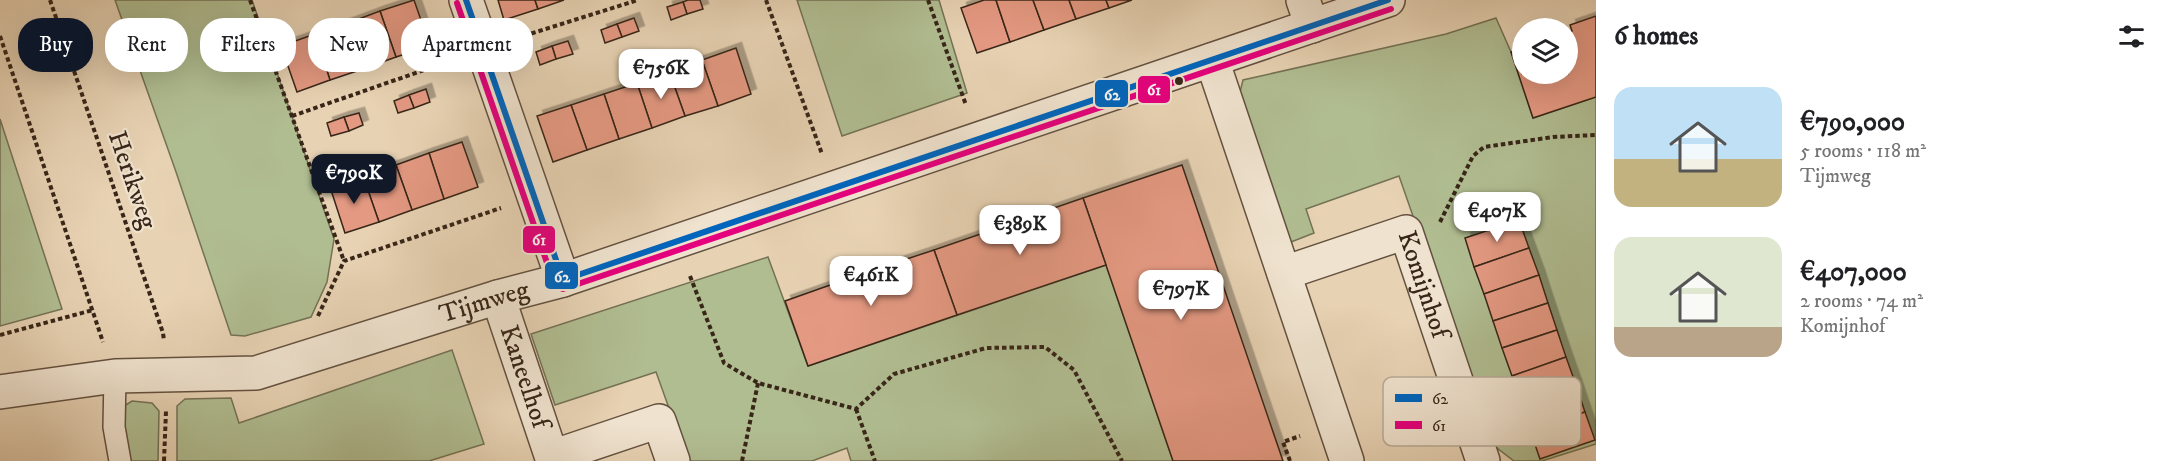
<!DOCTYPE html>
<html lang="en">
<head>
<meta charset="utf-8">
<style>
  :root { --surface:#fff; --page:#f2f2f2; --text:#202124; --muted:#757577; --accent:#111827 }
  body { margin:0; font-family:"IM FELL DW Pica",serif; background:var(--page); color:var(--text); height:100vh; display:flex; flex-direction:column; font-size:22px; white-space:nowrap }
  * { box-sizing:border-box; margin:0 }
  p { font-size:20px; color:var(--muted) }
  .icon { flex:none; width:33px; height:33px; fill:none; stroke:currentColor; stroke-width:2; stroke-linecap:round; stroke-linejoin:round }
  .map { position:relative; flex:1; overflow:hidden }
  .sheet { display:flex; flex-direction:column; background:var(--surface); width:570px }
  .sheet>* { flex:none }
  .top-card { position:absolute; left:18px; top:18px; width:570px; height:54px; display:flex; gap:12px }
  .tools { position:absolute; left:1512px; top:18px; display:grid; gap:12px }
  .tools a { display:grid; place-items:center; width:66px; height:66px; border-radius:50%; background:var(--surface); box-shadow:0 6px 24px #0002; font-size:30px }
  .price { position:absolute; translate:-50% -51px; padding:0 14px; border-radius:12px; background:#fff; color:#222; font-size:20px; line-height:39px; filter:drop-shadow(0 2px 3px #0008) }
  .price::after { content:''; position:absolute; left:50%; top:36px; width:18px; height:14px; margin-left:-9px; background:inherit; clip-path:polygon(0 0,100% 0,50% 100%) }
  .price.active { background:var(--accent); color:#fff }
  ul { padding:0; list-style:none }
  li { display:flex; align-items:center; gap:18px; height:150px; padding:0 18px }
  li span { display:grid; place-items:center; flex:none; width:168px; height:120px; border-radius:18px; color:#555 }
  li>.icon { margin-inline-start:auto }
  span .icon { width:72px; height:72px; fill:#fffc; stroke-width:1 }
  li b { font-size:26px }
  h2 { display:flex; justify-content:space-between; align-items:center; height:72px; padding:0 18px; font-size:26px }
  .chip { padding:0 21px; border-radius:24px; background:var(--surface); box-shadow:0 6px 24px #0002; font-size:21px; line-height:54px }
  .chip.active { background:var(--accent); color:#fff }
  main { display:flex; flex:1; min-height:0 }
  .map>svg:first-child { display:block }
  .green { fill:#b0bd91; stroke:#747255; stroke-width:1.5 }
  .building { fill:#e49982; stroke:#382619; stroke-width:1.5; filter:url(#shadow) }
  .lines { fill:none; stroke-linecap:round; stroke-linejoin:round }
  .service-casing { stroke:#645140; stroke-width:24 }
  .minor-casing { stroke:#645140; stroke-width:36 }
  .path { stroke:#382619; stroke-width:4; stroke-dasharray:4.5 3; stroke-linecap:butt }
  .service { stroke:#efe2ce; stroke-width:21 }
  .minor { stroke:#efe2ce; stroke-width:33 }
  .bus-1-casing { stroke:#efe2ce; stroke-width:10 }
  .bus-2-casing { stroke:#efe2ce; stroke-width:10 }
  .bus-1 { stroke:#0065bd; stroke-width:6 }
  .bus-2 { stroke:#e5007d; stroke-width:6 }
  .bus-dot { fill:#382619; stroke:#efe2ce; stroke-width:2 }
  .labels { text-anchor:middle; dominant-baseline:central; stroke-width:4.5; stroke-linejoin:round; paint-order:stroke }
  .street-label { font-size:26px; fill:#382619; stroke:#efe2ce }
  .key { fill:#efe2ce; stroke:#b8aa98; stroke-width:1.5 }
  .key-label { font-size:16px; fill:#382619 }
  .line-badge { stroke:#efe2ce; stroke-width:2 }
  .badge-label { font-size:16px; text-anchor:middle; font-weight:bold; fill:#fff }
</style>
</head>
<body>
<main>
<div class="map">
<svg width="1596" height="461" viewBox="0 0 1596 461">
  <defs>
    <filter id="shadow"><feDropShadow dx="5.5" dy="-5.5" stdDeviation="0" flood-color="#0004"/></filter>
  </defs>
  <rect width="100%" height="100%" fill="#e7d2b3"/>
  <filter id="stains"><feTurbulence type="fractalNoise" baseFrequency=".00333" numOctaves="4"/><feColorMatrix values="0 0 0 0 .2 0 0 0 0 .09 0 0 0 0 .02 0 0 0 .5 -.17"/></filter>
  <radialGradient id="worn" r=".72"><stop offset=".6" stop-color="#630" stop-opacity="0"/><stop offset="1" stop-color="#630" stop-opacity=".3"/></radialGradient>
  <g class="green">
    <path d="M115,0H252L334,239L327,282L311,317L245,336L231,335L175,169Z"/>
    <path d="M797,0H939L967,93L842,136Z"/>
    <path d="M1496,18L1511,52L1533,118L1596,97V444L1542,461H1514L1493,445L1399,176L1306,209L1314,233L1291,242L1239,96L1243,80L1446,34Z"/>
    <path d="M0,119L62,309L0,326Z"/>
    <path d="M768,257L808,366L1106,265L1173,461H851L847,448L812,461H688L656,372L555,405L531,334Z"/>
    <path d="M452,350L484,444L429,461H177V406L185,399L231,398L239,423Z"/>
    <path d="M132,401L152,403L159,411L158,461H127L121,428L124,406Z"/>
  </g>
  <g class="building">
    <path d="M414,0L430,46L396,57L380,11Z"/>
    <path d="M498,0H535L538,9L504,20Z"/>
    <path d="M535,0H564L538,9Z"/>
    <path d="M688,0H700L703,9L687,14L683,2Z"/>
    <path d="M984,0H996L1010,42L977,53L961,8Z"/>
    <path d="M996,0H1033L1044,30L1010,42Z"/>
    <path d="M1033,0H1069L1076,19L1044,30Z"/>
    <path d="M1069,0H1106L1109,8L1076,19Z"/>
    <path d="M1106,0H1132L1109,8Z"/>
    <path d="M683,2L687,14L671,20L667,7Z"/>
    <path d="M380,11L396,57L363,69L348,23Z"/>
    <path d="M1596,16V97L1533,118L1511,52L1522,48V74H1568V33L1572,31L1570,25Z"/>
    <path d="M634,18L639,31L622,37L617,24Z"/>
    <path d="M348,23L363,69L330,80L315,34Z"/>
    <path d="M617,24L622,37L605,43L601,30Z"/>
    <path d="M315,34L330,80L297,92L281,46Z"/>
    <path d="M568,41L573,54L556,59L552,46Z"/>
    <path d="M552,46L556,59L540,65L536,52Z"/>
    <path d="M736,48L751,94L718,106L702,60Z"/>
    <path d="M702,60L718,106L685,116L669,71Z"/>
    <path d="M669,71L685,116L652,128L637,83Z"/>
    <path d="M637,83L652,128L619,139L604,94Z"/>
    <path d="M426,89L430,102L414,108L409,95Z"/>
    <path d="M604,94L619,139L587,150L571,105Z"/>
    <path d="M409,95L414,108L398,113L394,101Z"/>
    <path d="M571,105L587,150L553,162L537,116Z"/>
    <path d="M359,113L363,125L349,131L344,117Z"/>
    <path d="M344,117L349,131L331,136L327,123Z"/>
    <path d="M462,142L478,187L444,199L429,153Z"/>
    <path d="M429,153L444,199L412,210L396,165Z"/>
    <path d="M396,165L412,210L379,222L363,176Z"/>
    <path d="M1182,165L1283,461H1173L1083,198Z"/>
    <path d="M363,176L379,222L345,233L330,187Z"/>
    <path d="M1083,198L1106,265L957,315L934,250L995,229L992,222L1019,213L1022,219Z"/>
    <path d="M1519,220L1529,248L1474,267L1465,238Z"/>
    <path d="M1529,248L1539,275L1484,294L1474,267Z"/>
    <path d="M934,250L957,315L808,366L785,301L847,279L844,273L871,264L873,270Z"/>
    <path d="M1539,275L1548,303L1493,321L1484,294Z"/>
    <path d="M1548,303L1557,330L1502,348L1493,321Z"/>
    <path d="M1557,330L1566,357L1512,376L1502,348Z"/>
    <path d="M1566,357L1576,385L1521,403L1512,376Z"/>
    <path d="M1576,385L1585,412L1530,430L1521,403Z"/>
    <path d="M1585,412L1595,440L1540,459L1530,430Z"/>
  </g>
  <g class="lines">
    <defs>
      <path id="service" d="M115,376L114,427L120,461"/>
      <g id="minor">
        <path d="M466,0L563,280"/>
        <path d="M1303,0L1312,26"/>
        <path d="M1212,60L1347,461"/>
        <path id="s1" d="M1284,273L1406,232L1483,461"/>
        <path id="s2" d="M498,297L553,461"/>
        <path id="s3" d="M0,392L115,376L256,373L498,297L563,280L1388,0"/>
        <path d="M552,457L659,421L673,461"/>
      </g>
    </defs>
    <use href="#service" class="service-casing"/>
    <use href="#minor" class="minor-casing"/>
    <g class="path">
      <path d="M50,0L163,333L164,341"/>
      <path d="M250,0L344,261"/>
      <path d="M766,0L822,154"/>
      <path d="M928,0L966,105"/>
      <path d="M0,36L103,342"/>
      <path d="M517,38L638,0"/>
      <path d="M292,116L450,61"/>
      <path d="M1440,222L1473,156L1484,147L1553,137L1596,135"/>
      <path d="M690,276L724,363L758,383L856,409L894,374L986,348L1045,347L1074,370L1122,461"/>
      <path d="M318,316L344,261L501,208"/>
      <path d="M0,335L93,310"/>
      <path d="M856,409L875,461"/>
      <path d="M164,461L166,411"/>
      <path d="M742,461L758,383"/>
      <path d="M1290,461L1283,442L1300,436"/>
    </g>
    <use href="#service" class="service"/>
    <use href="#minor" class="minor"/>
    <defs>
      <path id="bus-1" d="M466,0L563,280L1388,0"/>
      <path id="bus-2" d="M457,3L554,283L558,287L563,289L1391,9"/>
    </defs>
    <use href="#bus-1" class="bus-1-casing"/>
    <use href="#bus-2" class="bus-2-casing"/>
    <use href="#bus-1" class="bus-1"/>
    <use href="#bus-2" class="bus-2"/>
  </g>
  <circle class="bus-dot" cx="1179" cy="81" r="5"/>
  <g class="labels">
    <g class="street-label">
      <text transform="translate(132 180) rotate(71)">Herikweg</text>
      <text stroke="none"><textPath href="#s1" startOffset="184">Komijnhof</textPath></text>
      <text stroke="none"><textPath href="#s3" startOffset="496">Tijmweg</textPath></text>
      <text stroke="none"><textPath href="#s2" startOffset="84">Kaneelhof</textPath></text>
    </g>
  </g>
  <rect x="1383" y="377" width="198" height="69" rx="9" class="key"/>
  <rect x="1395" y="394" width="27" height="8" fill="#0065bd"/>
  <rect x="1395" y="421" width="27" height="8" fill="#e5007d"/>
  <g class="key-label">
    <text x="1432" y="404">62</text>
    <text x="1432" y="431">61</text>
  </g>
  <g class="line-badge">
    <rect x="1137" y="75" width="34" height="29" rx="6" fill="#e5007d"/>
    <rect x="1094" y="79" width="35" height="29" rx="6" fill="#0065bd"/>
    <rect x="522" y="225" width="34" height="29" rx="6" fill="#e5007d"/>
    <rect x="544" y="261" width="35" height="29" rx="6" fill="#0065bd"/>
  </g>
  <g class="badge-label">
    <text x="1154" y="95">61</text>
    <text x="1112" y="100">62</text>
    <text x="539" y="245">61</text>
    <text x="562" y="282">62</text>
  </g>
  <rect width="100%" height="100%" filter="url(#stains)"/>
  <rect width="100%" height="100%" fill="url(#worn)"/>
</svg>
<div class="tools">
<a><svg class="icon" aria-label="layers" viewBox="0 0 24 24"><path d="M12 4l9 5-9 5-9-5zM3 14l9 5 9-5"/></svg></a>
</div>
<b class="price" style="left:661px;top:100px">€756K</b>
<b class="price active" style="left:354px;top:205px">€790K</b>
<b class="price" style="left:1497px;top:243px">€407K</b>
<b class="price" style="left:1020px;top:256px">€389K</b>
<b class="price" style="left:871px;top:307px">€461K</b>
<b class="price" style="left:1181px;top:321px">€797K</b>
<div class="top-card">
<a class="chip active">Buy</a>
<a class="chip">Rent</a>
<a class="chip">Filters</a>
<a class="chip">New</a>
<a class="chip">Apartment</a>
</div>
</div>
<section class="sheet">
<h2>6 homes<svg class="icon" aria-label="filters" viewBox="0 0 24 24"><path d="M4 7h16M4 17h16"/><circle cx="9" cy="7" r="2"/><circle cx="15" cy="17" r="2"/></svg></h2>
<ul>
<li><span style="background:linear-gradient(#bfe0f5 60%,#c2b280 0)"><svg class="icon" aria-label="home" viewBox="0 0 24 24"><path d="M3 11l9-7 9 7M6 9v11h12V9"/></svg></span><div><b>€790,000</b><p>5 rooms · 118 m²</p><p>Tijmweg</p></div></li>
<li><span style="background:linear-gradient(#dfe7d0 75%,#b9a48a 0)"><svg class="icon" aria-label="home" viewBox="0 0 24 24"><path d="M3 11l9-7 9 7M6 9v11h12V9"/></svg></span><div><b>€407,000</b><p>2 rooms · 74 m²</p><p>Komijnhof</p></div></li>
</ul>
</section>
</main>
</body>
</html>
